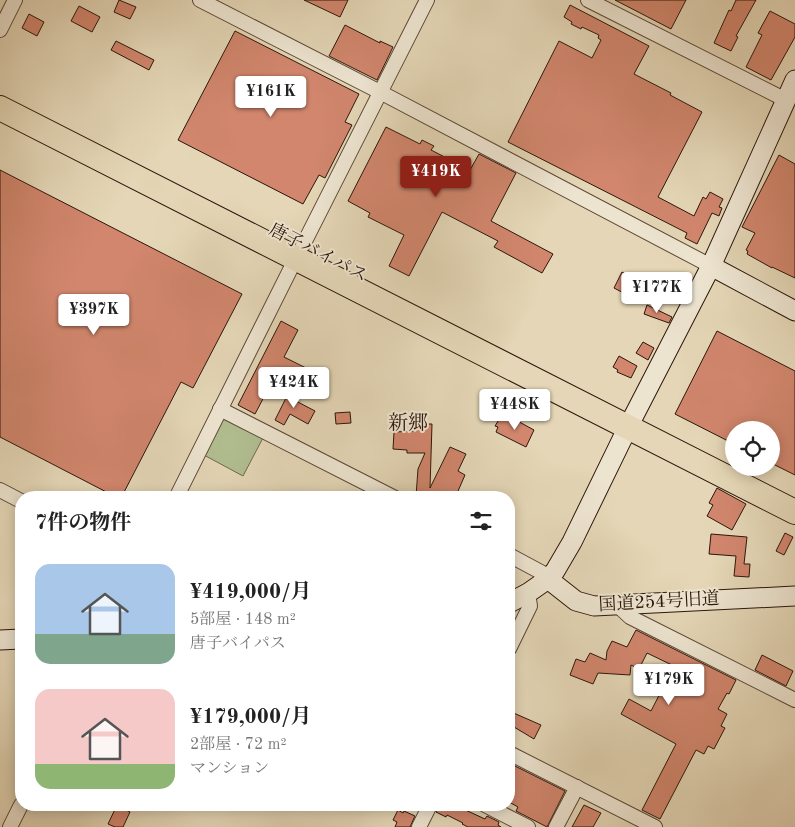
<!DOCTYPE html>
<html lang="ja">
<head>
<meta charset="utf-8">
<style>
  :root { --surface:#fff; --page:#f6f6f6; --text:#222; --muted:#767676; --accent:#8f2418 }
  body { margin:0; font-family:"Old Standard TT","Noto Serif JP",serif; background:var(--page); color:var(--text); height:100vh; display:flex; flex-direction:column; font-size:19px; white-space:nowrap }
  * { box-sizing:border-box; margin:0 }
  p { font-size:16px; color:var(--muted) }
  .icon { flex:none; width:28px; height:28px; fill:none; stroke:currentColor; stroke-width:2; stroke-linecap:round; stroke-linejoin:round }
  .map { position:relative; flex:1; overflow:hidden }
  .sheet { position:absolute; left:15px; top:491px; width:500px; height:320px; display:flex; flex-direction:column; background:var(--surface); border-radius:20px; box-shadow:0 2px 12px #0003 }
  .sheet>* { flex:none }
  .fabs { position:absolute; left:725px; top:421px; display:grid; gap:10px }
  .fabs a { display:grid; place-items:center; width:55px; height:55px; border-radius:50%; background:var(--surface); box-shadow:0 2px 12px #0003; font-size:25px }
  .price { position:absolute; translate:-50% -42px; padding:0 11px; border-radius:5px; background:#fff; color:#222; font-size:16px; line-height:32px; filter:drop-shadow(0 1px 2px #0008) }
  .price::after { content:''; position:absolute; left:50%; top:30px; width:15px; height:11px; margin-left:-8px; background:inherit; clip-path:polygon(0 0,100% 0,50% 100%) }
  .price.active { background:var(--accent); color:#fff }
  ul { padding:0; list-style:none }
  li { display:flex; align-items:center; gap:15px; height:125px; padding:0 20px }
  li span { display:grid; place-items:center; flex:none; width:140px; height:100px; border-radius:15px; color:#555 }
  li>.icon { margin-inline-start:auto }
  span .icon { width:60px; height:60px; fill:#fffc; stroke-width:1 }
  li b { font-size:21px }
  h2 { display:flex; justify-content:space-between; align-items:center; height:60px; padding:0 20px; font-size:21px }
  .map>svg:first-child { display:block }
  .green { fill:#b1be90; stroke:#6e6a4d }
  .building { fill:#d1866d; stroke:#2c160a }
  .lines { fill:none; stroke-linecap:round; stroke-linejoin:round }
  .street-casing { stroke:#5a4635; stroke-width:16 }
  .secondary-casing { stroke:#2c160a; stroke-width:21 }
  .highway-casing { stroke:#2c160a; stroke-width:26 }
  .street { stroke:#ede4d0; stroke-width:14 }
  .secondary { stroke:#ede4d0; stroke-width:19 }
  .highway { stroke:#e4d6b6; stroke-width:24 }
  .labels { text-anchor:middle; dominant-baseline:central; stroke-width:4; stroke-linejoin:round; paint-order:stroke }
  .street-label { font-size:18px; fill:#2c160a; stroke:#ede4d0 }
  .quarter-label { font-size:20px; fill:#2c160a; stroke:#ede4d0 }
</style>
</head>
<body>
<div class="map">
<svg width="795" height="827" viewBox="0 0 795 827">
  <rect width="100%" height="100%" fill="#e4d6b6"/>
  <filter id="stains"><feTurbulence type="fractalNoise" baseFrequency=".004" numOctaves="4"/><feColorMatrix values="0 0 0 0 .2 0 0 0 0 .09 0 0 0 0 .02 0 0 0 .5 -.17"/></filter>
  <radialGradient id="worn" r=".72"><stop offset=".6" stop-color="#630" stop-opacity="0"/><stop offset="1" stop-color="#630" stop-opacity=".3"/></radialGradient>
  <path class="green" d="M227,417L264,436L243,476L202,454L220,419Z"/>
  <g class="building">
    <path d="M119,0L136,7L130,19L114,12Z"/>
    <path d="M304,0H348L340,17Z"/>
    <path d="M615,0H686L671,29Z"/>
    <path d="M736,0H756L736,36L738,37L731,51L714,43L729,10L731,11Z"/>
    <path d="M570,5L649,46L634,74L671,93L670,95L702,112L658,197L694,216L703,197L706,199L710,192L723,199L719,207L722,208L719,216L712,213L697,244L685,238L687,233L508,142L559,41L592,58L601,40L598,38L599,35L582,27L581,29L571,24L572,22L564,17Z"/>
    <path d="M79,6L100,17L92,32L71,21Z"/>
    <path d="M770,11L795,24V37L771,80L746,67L762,35L758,33Z"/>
    <path d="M29,14L44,22L37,36L22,28Z"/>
    <path d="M345,25L380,43V41L393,47L377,80L329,56Z"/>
    <path d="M235,31L359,94L345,122L352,125L325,178L319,175L303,204L178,140Z"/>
    <path d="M116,41L154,60L149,70L111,50Z"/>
    <path d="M386,127L420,144L422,140L434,146L431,150L470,170L479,154L516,173L491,221L553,254L542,273L494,247L498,241L442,212L409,276L389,266L404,235L368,217L370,213L348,201Z"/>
    <path d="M779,155L795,164V278L772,267V268L747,254L748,251L746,250L755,233L742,227Z"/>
    <path d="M0,170L242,294L193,388L181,382L121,498H118L0,437Z"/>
    <path d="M622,272L651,287L643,303L614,288Z"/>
    <path d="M647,305L672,317L669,323L644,314Z"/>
    <path d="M281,321L298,330L284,357L310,370L300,389L275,376L255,414L238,405Z"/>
    <path d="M717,331L795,371V475L771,463V430H734V444L675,414Z"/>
    <path d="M643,342L654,348L648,360L636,353Z"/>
    <path d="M619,356L637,366L631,378L617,372L618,370L613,367Z"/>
    <path d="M291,388L301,393L296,401L315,411L308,424L290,414L284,425L275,420Z"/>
    <path d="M350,412L351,423L336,424L335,413Z"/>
    <path d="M503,416L511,420L512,418L534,430L526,447L496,432L498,427L495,426L500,418L502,419Z"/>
    <path d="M415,424H432L430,488L450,447L466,454L458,471L465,475L455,498H426L416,496L418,469L425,453H407V450L393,449L394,432L415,431Z"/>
    <path d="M717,488L746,504L732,530L707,516L713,505L709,503Z"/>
    <path d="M785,533L793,537L784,555L776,551Z"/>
    <path d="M711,534L747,537L744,564H750L749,577L734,576L736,556L709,554Z"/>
    <path d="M636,630L736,680L729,694L727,693L718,709L727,714L721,726L725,728L714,749L708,746L704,754L696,750L660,819L642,810L676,744L621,714L629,699L651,711L674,666L647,653L639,669L631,665L630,675L598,673L593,684L570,675L576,659L585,662L590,653L606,660L607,651L612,641L627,647Z"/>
    <path d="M762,655L793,671L786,686L755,670Z"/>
    <path d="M509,711L541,725L534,739L509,724Z"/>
    <path d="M509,763L565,791L547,827L516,811L518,807L509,802V787L513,779L509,776Z"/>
    <path d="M117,805L130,812L123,827H115L108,824Z"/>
    <path d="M439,805H463L461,808L485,819L487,816L499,822L498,825L501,827H468L462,824L463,823L447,815L446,817L436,812Z"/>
    <path d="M584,805L601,813L593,827H572Z"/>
    <path d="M398,810L403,813L404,811L415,816L410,827H395L397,822L393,820Z"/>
  </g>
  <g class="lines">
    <defs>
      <g id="street">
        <path d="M200,0L380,92L711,266"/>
        <path d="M588,0L786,100"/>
        <path d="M0,30L15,0"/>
        <path d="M303,245L427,0"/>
        <path d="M220,409L395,498"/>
        <path d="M0,490L21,501"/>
        <path d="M176,498L296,258"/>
        <path d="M509,555L550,577"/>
        <path d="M616,604L630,617L795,700"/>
        <path d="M509,649L530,606L528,593"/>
        <path d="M509,753L655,827"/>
        <path d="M485,805L528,827"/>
        <path d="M10,827L21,805"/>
        <path d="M419,827L430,805"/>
        <path d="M556,827L577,787"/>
      </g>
      <g id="secondary">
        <path d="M711,266L795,311"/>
        <path d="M548,579L576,601L594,606L795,596"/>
        <path d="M509,603L528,593L548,579L555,571L572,542L628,427L711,266L795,80"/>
        <path d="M0,640L21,639"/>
      </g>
      <path id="highway" d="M0,108L795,512"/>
    </defs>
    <use href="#street" class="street-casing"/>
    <use href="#secondary" class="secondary-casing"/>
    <use href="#highway" class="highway-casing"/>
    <use href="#street" class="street"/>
    <use href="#secondary" class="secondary"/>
    <use href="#highway" class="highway"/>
  </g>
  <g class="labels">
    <g class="street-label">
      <text transform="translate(318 253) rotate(27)">唐子バイパス</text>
      <text transform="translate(659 602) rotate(-3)">国道254号旧道</text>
    </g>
    <g class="quarter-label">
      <text x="408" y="424">新郷</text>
    </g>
  </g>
  <rect width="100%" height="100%" filter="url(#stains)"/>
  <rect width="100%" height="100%" fill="url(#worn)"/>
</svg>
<div class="fabs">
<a><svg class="icon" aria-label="locate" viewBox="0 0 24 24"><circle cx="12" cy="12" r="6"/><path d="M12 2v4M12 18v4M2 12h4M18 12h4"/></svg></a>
</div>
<b class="price" style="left:271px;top:118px">¥161K</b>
<b class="price active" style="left:436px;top:198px">¥419K</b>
<b class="price" style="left:657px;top:314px">¥177K</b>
<b class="price" style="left:94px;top:336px">¥397K</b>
<b class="price" style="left:294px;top:409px">¥424K</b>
<b class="price" style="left:515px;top:431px">¥448K</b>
<b class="price" style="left:669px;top:706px">¥179K</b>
<section class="sheet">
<h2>7件の物件<svg class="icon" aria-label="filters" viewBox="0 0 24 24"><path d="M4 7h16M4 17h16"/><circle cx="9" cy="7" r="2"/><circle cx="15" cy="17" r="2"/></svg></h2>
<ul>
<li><span style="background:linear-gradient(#a9c7e8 70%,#7fa58c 0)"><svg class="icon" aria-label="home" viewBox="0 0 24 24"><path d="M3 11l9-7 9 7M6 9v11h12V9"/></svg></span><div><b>¥419,000/月</b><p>5部屋 · 148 m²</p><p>唐子バイパス</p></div></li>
<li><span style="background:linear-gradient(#f6c9c9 75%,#8fb573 0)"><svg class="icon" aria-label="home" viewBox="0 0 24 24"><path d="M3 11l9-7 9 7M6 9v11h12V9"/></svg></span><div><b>¥179,000/月</b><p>2部屋 · 72 m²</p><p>マンション</p></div></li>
</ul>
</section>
</div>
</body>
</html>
